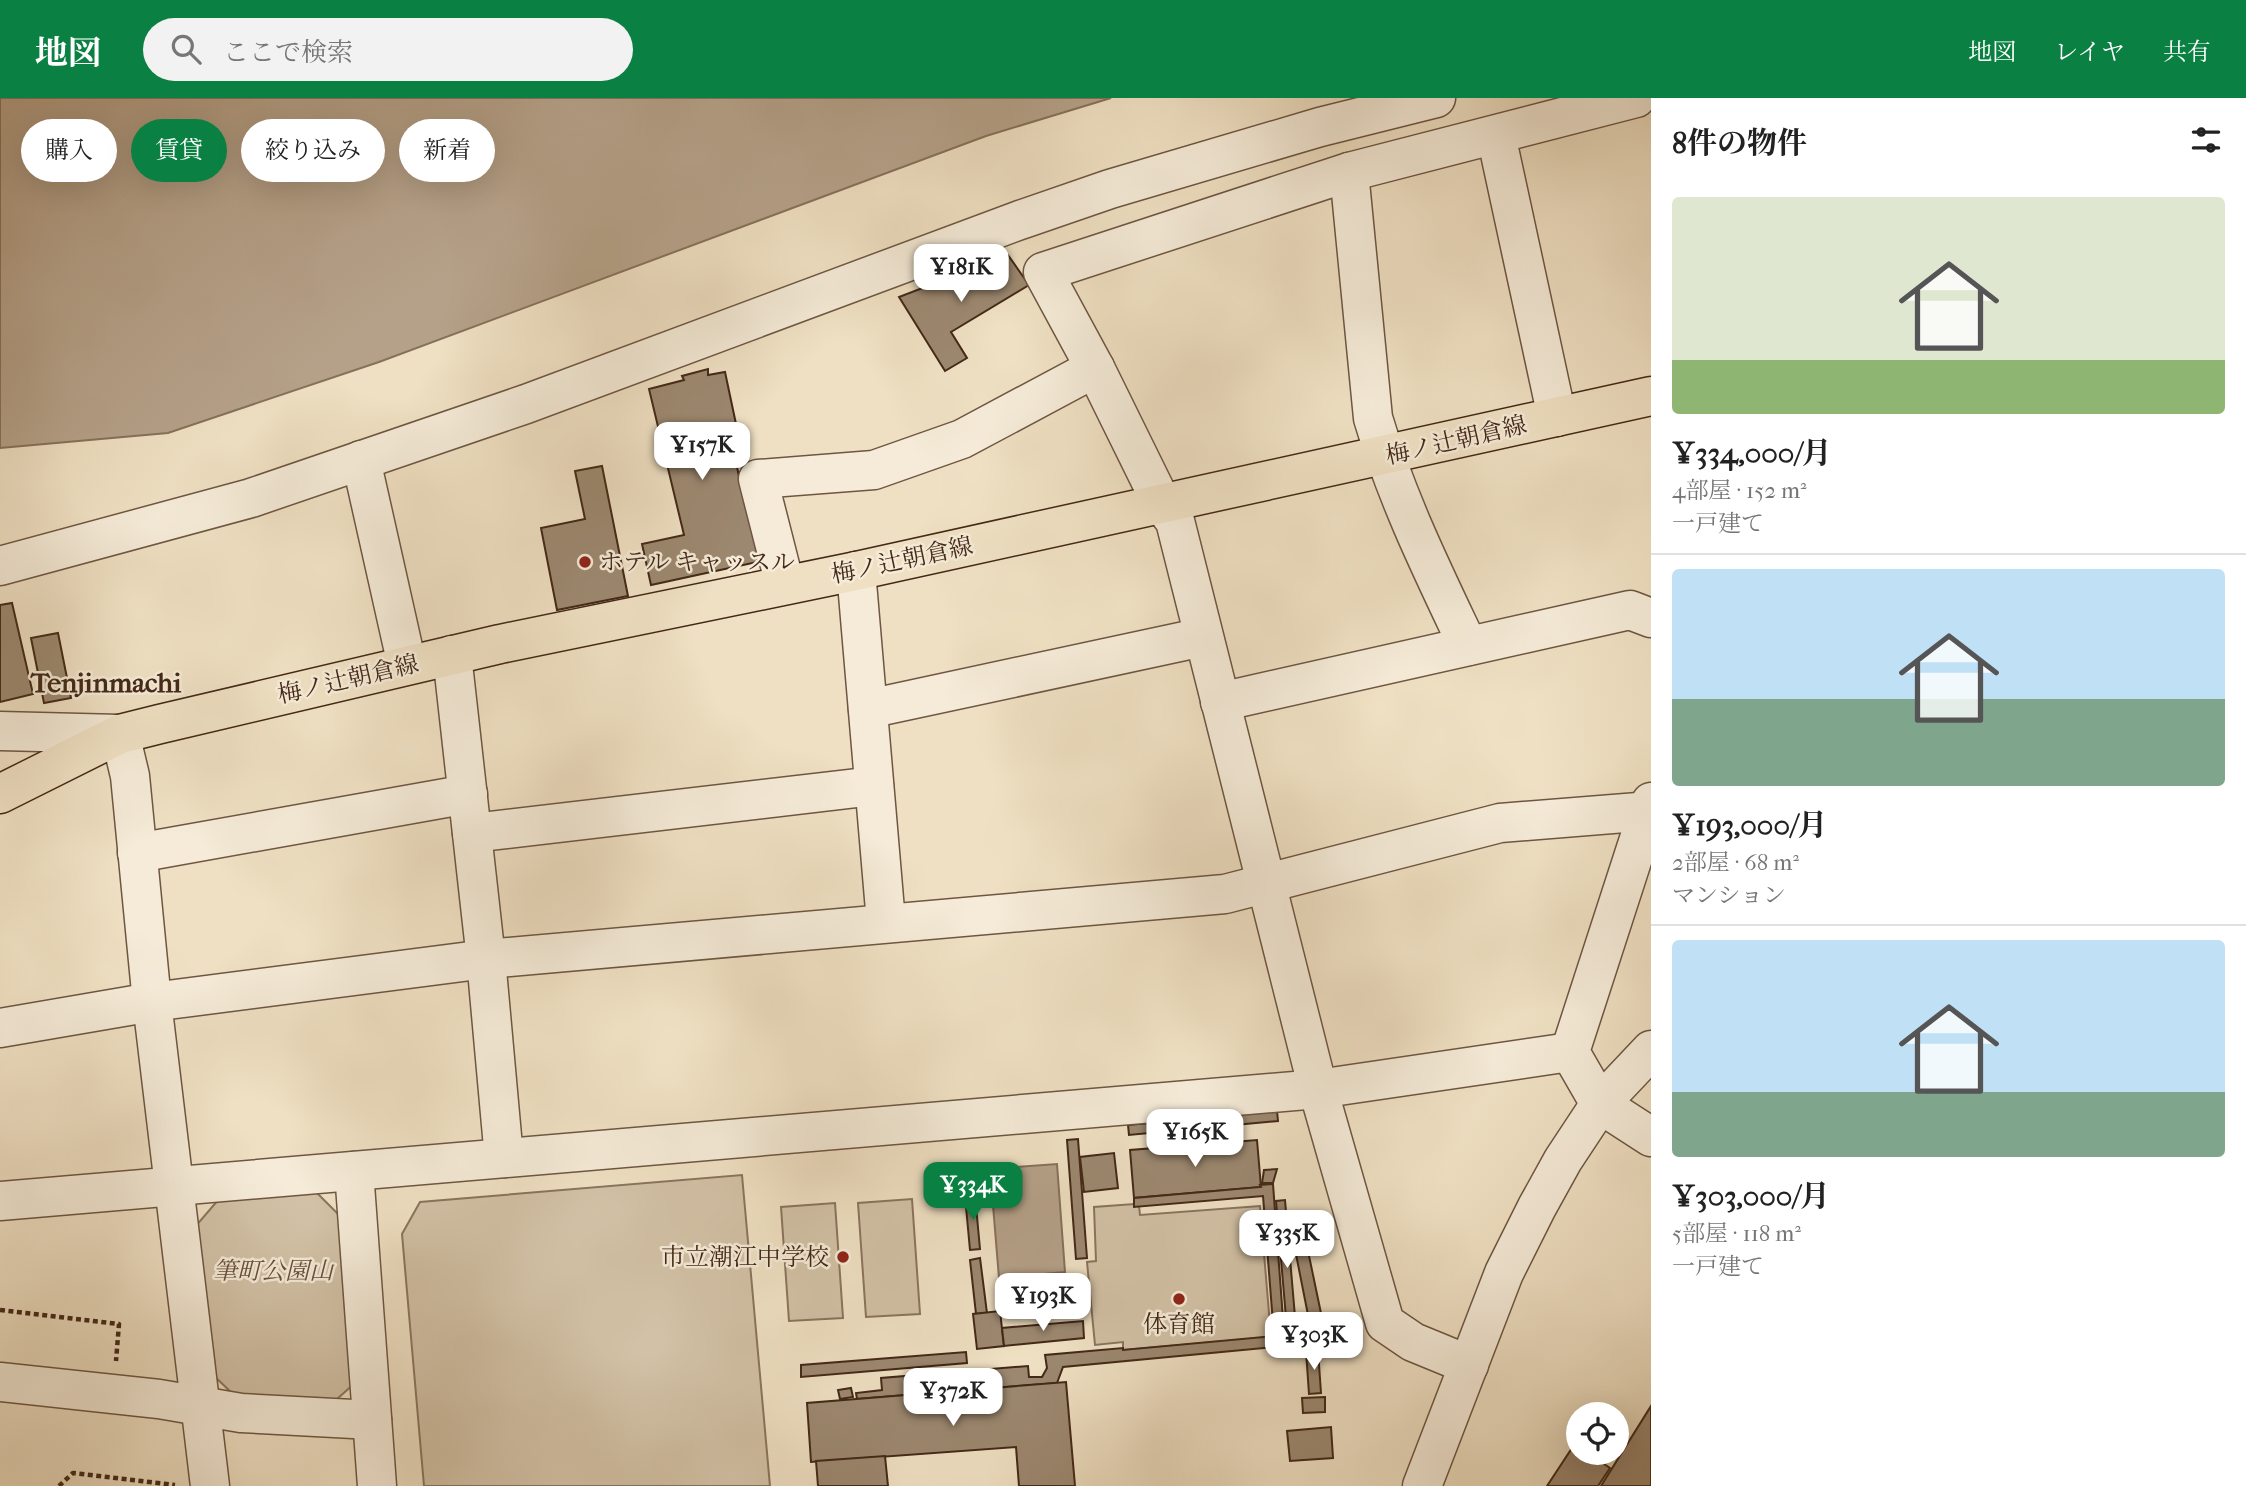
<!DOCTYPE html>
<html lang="ja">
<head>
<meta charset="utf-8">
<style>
  :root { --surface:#fff; --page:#f2f2f2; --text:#222; --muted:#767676; --line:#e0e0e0; --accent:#0b8043 }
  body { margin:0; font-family:"IM FELL French Canon","Noto Serif JP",serif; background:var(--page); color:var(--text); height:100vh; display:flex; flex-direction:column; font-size:26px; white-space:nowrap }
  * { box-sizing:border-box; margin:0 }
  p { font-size:23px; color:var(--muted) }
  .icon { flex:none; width:38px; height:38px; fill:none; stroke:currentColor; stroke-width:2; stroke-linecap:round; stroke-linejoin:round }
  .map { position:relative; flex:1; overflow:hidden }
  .drawer { display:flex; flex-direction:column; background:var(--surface); width:595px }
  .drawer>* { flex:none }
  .guide { position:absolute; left:21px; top:21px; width:665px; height:63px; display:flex; gap:14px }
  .buttons { position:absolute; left:1566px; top:1304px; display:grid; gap:14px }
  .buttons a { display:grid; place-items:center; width:63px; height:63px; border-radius:50%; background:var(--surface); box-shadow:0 7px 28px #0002; font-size:35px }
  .price { position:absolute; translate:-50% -60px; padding:0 16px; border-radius:14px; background:#fff; color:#222; font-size:23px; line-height:46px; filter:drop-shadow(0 2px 4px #0008) }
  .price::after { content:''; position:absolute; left:50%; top:42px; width:21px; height:16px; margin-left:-10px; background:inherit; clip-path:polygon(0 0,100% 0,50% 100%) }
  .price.current { background:var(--accent); color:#fff }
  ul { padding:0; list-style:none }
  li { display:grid; align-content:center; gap:14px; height:371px; padding:0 21px }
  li+li { border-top:2px solid var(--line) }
  li span { display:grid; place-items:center; height:217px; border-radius:7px; color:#555 }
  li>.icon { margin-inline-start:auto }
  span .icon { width:126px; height:126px; fill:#fffc; stroke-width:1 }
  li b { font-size:30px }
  h2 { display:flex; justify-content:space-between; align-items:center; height:84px; padding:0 21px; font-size:30px }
  .pill { padding:0 24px; border-radius:32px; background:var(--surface); box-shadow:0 7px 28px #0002; font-size:24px; line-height:63px }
  .pill.current { background:var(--accent); color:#fff }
  header { display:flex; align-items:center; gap:42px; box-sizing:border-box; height:98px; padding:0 35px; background:var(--accent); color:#fff }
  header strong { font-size:33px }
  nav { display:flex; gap:38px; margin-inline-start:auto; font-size:24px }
  .search { width:490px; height:63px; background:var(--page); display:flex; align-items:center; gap:18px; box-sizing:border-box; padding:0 24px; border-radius:38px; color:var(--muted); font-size:26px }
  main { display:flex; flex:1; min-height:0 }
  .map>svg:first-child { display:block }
  .green { fill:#d2c1a6; stroke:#8a745e; stroke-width:2 }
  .water { fill:#b5a189; stroke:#87715b; stroke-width:2 }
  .building { fill:#9c8870; stroke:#432817; stroke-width:2 }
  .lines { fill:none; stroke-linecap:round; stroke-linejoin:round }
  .minor-casing { stroke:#6e5642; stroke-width:41 }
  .major-casing { stroke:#432817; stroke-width:41 }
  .path { stroke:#432817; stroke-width:4.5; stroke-dasharray:5 3.5; stroke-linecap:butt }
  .minor { stroke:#f5ebd8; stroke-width:38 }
  .major { stroke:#efe0c3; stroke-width:38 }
  .poi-dot { fill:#8f2418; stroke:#f5ebd8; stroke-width:2.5 }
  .labels { text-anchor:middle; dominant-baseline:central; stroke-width:5; stroke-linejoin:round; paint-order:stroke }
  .street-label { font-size:24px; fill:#432817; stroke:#f5ebd8 }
  .poi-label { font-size:24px; fill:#432817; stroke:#f5ebd8; text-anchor:start }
  .park-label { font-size:24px; font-style:italic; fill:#674e3b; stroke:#f5ebd8 }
  .quarter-label { font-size:28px; font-weight:bold; fill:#432817; stroke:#f5ebd8 }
</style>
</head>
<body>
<header>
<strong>地図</strong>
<div class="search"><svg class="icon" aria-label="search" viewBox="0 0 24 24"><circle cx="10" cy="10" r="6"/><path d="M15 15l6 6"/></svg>ここで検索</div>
<nav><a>地図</a><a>レイヤ</a><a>共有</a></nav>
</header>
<main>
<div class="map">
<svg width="1651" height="1388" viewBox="0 0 1651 1388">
  <rect width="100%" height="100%" fill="#efe0c3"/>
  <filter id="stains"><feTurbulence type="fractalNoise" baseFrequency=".00286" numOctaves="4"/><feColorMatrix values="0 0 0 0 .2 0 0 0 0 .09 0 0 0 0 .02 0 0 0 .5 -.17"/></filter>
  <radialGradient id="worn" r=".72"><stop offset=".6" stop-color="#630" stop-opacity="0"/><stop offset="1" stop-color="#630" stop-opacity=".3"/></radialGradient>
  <g class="green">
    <path d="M742,1077L770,1388H424L402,1136L420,1104Z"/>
    <path d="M316,1094L342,1120L356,1284L327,1310L236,1299L211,1275L194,1130L219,1101Z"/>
    <path d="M912,1101L920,1216L866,1219L858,1105Z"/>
    <path d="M835,1105L843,1220L789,1223L781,1109Z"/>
    <path d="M1134,1106V1108H1139L1140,1117L1260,1108L1271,1239L1123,1252V1244L1095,1247L1087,1164L1096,1163L1094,1109Z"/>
  </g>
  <g class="water">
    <path d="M0,0H1111L986,38L379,264L168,335L0,350Z"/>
    <path d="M1057,1066L1065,1174L999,1180L990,1071Z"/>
  </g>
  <g class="building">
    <path d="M1008,157L1029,187L951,234L967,260L945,273L899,199Z"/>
    <path d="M708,271V277L725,274L736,326L728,327L746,411L754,409L766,462L651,487L642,446L684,437L649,291L684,282L682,278Z"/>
    <path d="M602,368L628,498L557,512L541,430L585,421L575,373Z"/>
    <path d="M12,505L33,596L0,604V507Z"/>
    <path d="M58,535L71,600L44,605L31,540Z"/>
    <path d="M1277,1013L1278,1023L1129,1037L1128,1027Z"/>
    <path d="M1078,1041L1087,1160L1076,1161L1067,1042Z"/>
    <path d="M1257,1042L1261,1089L1134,1100L1130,1052Z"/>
    <path d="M1114,1055L1118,1090L1084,1094L1080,1059Z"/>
    <path d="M1277,1071L1273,1085H1262L1264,1072Z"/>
    <path d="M1273,1086L1285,1248L1063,1269L1057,1285L857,1301L856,1295L882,1292L881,1280L1028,1268L1029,1279H1042L1047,1270L1045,1257L1123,1250V1252L1274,1238L1263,1098L1134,1109V1100L1261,1089L1260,1087Z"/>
    <path d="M975,1097L980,1151L970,1152L965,1098Z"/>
    <path d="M1285,1102L1297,1242L1288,1243L1276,1103Z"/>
    <path d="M1303,1129L1322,1220L1309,1222L1291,1131Z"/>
    <path d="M980,1160L987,1215L976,1216L970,1162Z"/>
    <path d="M1000,1213L1004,1248L977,1251L973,1216Z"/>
    <path d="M1083,1223L1084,1240L1004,1248L1002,1230Z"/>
    <path d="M1324,1226L1326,1242L1315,1244L1313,1227Z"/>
    <path d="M1318,1252L1321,1295L1309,1296L1306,1253Z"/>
    <path d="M966,1254L967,1265L801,1279V1267Z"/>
    <path d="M1066,1284L1075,1388H1019L1016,1349L811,1364L807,1305Z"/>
    <path d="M851,1290L853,1299L840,1301L838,1292Z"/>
    <path d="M1325,1299V1314L1303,1315L1302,1300Z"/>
    <path d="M1651,1308V1388H1601Z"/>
    <path d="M1331,1329L1333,1360L1290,1363L1287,1333Z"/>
    <path d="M1574,1347L1578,1350V1354H1586L1610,1370L1598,1388H1547Z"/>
    <path d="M885,1358L888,1388H818L816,1363Z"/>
  </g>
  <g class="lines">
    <defs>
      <g id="minor">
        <path d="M1496,37L1557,319"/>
        <path d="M1349,74L1373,320C1397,401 1432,472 1468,548"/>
        <path d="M361,362L407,567"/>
        <path d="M0,468L251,400L526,306L1020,122L1110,91L1320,29L1436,0"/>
        <path d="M856,473L886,824"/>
        <path d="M785,487L758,381L874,372L962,341L1095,270"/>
        <path d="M452,557L486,861L504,1060"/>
        <path d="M1220,604L1630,512L1651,520"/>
        <path d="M868,611L1203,539"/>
        <path d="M0,633L120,636L130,678L152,904L210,1388"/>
        <path d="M1651,704L1570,954L1600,1006L1651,1039"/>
        <path d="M472,735L874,688"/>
        <path d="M137,755L468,696"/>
        <path d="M0,930L152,904L486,861L1225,796L1500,725L1651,713"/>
        <path d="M354,1073L377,1388"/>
        <path d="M0,1103L1318,991L1570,954"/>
        <path d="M1469,1267L1413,1244L1385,1225L1318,991L1175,423L1162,406L1095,270L1043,174L1349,74L1636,0"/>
        <path d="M0,1284L159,1301L241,1315L372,1322"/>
        <path d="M1422,1388L1504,1175L1537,1109L1563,1062L1600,1006L1651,952"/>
      </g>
      <path id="major" d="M0,696L120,636L160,626L500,546L856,473L1651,298"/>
    </defs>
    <use href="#minor" class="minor-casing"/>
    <use href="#major" class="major-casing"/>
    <g class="path">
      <path d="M0,1212L119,1226L116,1263"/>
      <path d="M59,1388L73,1375L175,1387"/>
    </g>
    <use href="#minor" class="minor"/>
    <use href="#major" class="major"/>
  </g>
  <g class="poi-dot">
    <circle cx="585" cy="464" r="7"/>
    <circle cx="843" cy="1159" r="7"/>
    <circle cx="1179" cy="1201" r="7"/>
  </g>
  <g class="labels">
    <g class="street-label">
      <text transform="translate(1456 342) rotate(-13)">梅ノ辻朝倉線</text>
      <text transform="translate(902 462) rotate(-12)">梅ノ辻朝倉線</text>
      <text transform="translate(348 581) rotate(-13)">梅ノ辻朝倉線</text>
    </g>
    <g class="poi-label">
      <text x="599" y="464">ホテル キャッスル</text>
      <text x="829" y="1159" text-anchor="end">市立潮江中学校</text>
      <text x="1179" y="1226" text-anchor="middle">体育館</text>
    </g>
    <g class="park-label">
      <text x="273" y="1173">筆町公園山</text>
    </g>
    <g class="quarter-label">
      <text x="106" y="584">Tenjinmachi</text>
    </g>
  </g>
  <rect width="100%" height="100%" filter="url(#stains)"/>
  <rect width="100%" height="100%" fill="url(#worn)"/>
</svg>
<div class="buttons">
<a><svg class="icon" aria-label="locate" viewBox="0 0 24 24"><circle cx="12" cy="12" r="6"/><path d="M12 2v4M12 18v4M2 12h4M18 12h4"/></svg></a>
</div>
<b class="price" style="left:961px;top:206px">¥181K</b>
<b class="price" style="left:702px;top:384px">¥157K</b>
<b class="price" style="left:1195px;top:1071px">¥165K</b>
<b class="price current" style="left:973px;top:1124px">¥334K</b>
<b class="price" style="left:1287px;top:1172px">¥335K</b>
<b class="price" style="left:1043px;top:1235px">¥193K</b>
<b class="price" style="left:1314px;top:1274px">¥303K</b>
<b class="price" style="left:953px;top:1330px">¥372K</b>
<div class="guide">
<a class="pill">購入</a>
<a class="pill current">賃貸</a>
<a class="pill">絞り込み</a>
<a class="pill">新着</a>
</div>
</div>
<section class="drawer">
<h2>8件の物件<svg class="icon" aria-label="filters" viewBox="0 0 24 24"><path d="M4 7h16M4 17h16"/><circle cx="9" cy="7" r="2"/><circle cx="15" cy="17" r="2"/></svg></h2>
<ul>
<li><span style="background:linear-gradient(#dfe7d0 75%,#8fb573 0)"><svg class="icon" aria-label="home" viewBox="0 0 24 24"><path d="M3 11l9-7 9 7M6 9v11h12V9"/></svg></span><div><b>¥334,000/月</b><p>4部屋 · 152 m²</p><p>一戸建て</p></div></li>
<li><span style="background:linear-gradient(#bfe0f5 60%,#7fa58c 0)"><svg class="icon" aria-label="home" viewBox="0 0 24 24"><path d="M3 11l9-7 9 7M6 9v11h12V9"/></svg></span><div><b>¥193,000/月</b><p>2部屋 · 68 m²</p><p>マンション</p></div></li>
<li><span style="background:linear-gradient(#bfe0f5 70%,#7fa58c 0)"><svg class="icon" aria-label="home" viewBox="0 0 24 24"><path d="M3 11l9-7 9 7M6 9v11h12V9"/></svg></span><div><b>¥303,000/月</b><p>5部屋 · 118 m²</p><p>一戸建て</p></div></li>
</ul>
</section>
</main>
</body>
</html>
